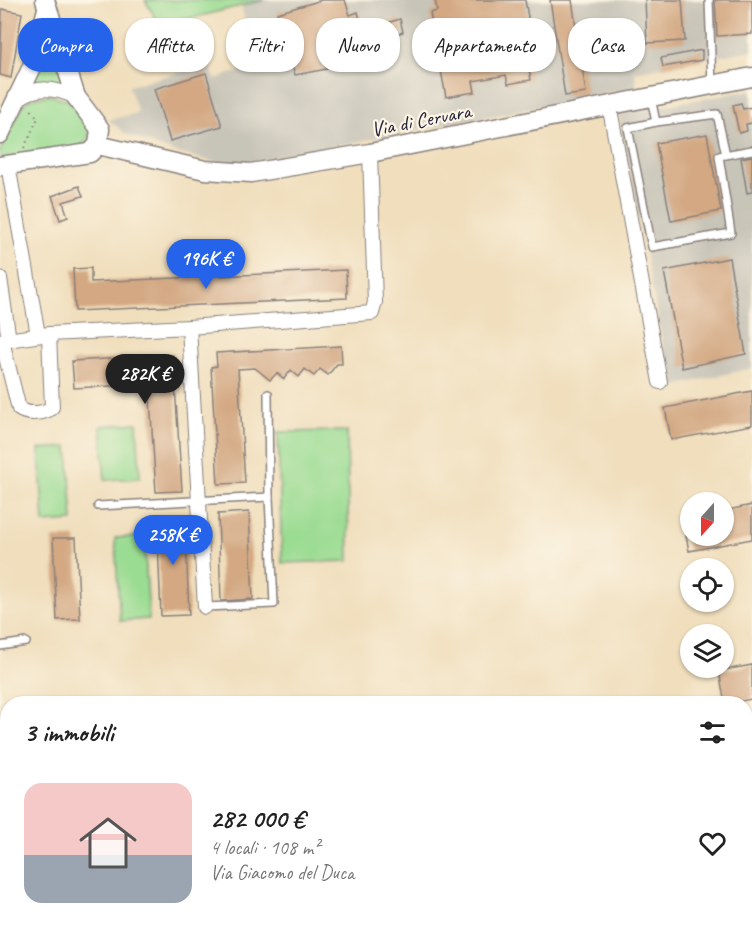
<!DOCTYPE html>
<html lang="it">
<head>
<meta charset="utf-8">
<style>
  :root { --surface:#fff; --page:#f6f6f6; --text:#222; --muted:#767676; --line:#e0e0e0; --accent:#2563eb }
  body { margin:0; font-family:Caveat,sans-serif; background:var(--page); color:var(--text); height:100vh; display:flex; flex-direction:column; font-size:22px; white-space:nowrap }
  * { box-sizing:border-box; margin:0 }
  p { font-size:20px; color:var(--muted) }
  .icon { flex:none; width:33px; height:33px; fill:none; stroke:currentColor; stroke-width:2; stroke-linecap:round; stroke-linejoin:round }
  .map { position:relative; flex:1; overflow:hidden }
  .panel { position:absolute; left:0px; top:696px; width:753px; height:234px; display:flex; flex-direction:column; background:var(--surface); border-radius:24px 24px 0 0; box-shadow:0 2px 4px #0004 }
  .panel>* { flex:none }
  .top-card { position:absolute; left:18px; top:18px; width:717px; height:54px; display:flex; gap:12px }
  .needle { width:39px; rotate:201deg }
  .controls { position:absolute; left:680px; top:492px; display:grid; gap:12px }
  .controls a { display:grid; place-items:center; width:54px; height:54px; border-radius:50%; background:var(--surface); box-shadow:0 2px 4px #0004; font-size:30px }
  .price { position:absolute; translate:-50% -51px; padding:0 14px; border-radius:21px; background:var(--accent); color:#fff; font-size:20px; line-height:39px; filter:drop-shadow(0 2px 3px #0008) }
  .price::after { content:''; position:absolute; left:50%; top:36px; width:18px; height:14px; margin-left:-9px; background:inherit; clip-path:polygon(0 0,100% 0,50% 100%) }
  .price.active { background:#222; color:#fff }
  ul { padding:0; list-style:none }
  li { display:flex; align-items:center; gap:18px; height:150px; padding:0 24px }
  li+li { border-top:2px solid var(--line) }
  li span { display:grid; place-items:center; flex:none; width:168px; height:120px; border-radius:18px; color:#555 }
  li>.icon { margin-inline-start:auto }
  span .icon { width:72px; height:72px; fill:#fffc; stroke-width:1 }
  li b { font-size:26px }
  h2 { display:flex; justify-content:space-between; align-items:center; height:72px; padding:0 24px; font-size:26px }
  .chip { padding:0 21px; border-radius:24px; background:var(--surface); box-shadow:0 2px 4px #0004; font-size:21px; line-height:54px }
  .chip.active { background:var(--accent); color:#fff }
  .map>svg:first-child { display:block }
  .industrial { fill:#c7c4b8 }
  .green { fill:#9bdc93; stroke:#5e7f67; stroke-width:1.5 }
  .building { fill:#d3a883 }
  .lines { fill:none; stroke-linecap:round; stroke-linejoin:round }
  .lane-casing { stroke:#89807c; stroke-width:10 }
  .street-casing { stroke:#89807c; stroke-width:16 }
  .secondary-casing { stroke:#89807c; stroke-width:21 }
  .path { stroke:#89807c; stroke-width:2; stroke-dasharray:1.5 4.5; stroke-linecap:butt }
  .lane { stroke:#fff; stroke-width:7 }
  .street { stroke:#fff; stroke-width:14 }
  .secondary { stroke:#fff; stroke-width:18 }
  .labels { text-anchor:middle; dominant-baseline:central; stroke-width:4.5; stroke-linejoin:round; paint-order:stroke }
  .street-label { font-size:21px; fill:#22223b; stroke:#fcf5e5 }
</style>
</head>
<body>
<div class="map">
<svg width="752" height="930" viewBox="0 0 752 930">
  <rect width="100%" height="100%" fill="#fcf5e5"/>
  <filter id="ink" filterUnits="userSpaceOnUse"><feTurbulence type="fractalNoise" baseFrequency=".0167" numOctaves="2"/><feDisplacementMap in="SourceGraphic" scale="12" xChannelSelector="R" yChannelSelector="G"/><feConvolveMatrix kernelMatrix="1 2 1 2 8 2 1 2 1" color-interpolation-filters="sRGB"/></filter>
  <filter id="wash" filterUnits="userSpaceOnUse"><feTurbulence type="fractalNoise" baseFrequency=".008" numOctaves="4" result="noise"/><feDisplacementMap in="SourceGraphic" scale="24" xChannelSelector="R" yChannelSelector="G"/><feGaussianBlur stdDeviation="1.35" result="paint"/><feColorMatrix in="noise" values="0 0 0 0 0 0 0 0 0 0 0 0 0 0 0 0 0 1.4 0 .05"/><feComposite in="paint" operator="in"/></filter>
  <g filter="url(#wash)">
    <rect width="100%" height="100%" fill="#f0debc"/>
    <g class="industrial">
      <path d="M264,0H752V50L635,72L636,88L240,164H224L174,152L128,135L108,120L138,113L129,86L210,64L215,79L258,65L241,6Z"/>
      <path d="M752,90V368L671,387L619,114Z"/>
    </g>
    <g class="green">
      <path d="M145,0H264L173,23L159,24Z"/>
      <path d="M51,50L54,52L66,88L49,82L32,86L43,51Z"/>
      <path d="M50,95L70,101L90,130L88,140L77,148L0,159V151L25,102L31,98Z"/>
      <path d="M137,423L140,478L105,480L101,426Z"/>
      <path d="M347,431L349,561L282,563L278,432Z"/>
      <path d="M68,447L73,521L44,523L39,449Z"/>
      <path d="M144,536L149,619L120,621L115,538Z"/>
    </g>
    <g id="blocks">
      <g class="building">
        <path d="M322,0H345L350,15L358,12L363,30L400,19L403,32L390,36L392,41L324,61L327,69L295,75L277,13Z"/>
        <path d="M435,0H525L532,40L524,42L531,80L508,84L506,75L473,81L475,92L446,97L430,13L437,11Z"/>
        <path d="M550,0H572L586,93L565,96Z"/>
        <path d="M645,0H682L685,41L647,43Z"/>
        <path d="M715,0H752V34L717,36Z"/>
        <path d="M2,9L22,13L11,78L0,75Z"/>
        <path d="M702,50V60L663,67L661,58Z"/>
        <path d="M206,73L222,126L170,141L154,89Z"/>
        <path d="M741,103L743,109L752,107V123L746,124L747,131L739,133L733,105Z"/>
        <path d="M707,134L721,211L671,221L656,143Z"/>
        <path d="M752,156V192L747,193L741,158Z"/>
        <path d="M79,186L83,196L63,202L68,217L60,220L52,196Z"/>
        <path d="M729,258L746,354L682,368L664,271Z"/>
        <path d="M91,268V282L346,270L347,298L75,311L73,269Z"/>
        <path d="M341,346L342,364H337L328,375L320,369L314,376L305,369L299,377L291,370L284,379L277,373L270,380L255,368L238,369L245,483L218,484L211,367L217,366L216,353Z"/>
        <path d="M173,355L182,491L156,492L149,384L74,388L72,361Z"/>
        <path d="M752,391V425L671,440L665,408Z"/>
        <path d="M752,505V539L689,551L686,536H723V511Z"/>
        <path d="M249,512L253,599L221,601L218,514Z"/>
        <path d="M185,515L189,615L161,616L157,517Z"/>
        <path d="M53,538H76L80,619L57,620Z"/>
        <path d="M752,665V699L725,704L719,671Z"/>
      </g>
    </g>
  </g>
  <g filter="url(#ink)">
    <use href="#blocks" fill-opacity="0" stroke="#89807c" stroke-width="1.5"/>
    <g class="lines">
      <defs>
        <g id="lane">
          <path d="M709,0L712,85"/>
          <path d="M651,98L656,122L628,128L652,247L731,233L719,156L752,150"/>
          <path d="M656,122L717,114L726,155"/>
          <path d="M98,506L269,497"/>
          <path d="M205,607L274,604L269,497L268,394"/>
          <path d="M0,646L26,642"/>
        </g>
        <g id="street">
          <path d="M18,99C37,85 55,88 76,97"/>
          <path d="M609,104L660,382"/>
          <path d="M8,165L38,335"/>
          <path d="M0,278L9,340"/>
          <path d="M189,327L205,607"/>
          <path d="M0,341L49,334L189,327L372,313L375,302L370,153"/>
          <path d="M2,341L19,409C27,415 46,414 52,407L49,334"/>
        </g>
        <g id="secondary">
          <path d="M0,134L32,67L47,9"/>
          <path d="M98,145L205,170L251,173L370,153L752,77"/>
          <path d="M0,166L90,153L98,145L100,129L76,97L45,0"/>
        </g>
      </defs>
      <use href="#lane" class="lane-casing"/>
      <use href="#street" class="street-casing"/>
      <use href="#secondary" class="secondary-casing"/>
      <path class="path" d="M24,148L38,118L29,107"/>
      <use href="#lane" class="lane"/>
      <use href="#street" class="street"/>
      <use href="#secondary" class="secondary"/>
    </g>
  </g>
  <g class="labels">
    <g class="street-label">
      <text transform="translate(421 120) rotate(-11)">Via di Cervara</text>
    </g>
  </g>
</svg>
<div class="controls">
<a><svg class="needle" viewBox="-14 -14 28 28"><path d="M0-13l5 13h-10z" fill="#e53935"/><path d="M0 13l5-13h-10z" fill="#767676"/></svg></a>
<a><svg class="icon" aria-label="locate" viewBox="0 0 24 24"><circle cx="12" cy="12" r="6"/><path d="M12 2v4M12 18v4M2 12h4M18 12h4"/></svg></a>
<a><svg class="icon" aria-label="layers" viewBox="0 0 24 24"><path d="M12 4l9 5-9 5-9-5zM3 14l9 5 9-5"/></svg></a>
</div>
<b class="price" style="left:206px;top:290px">196K €</b>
<b class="price active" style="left:145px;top:405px">282K €</b>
<b class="price" style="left:173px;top:566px">258K €</b>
<div class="top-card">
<a class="chip active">Compra</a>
<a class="chip">Affitta</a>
<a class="chip">Filtri</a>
<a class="chip">Nuovo</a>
<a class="chip">Appartamento</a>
<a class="chip">Casa</a>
</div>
<section class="panel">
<h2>3 immobili<svg class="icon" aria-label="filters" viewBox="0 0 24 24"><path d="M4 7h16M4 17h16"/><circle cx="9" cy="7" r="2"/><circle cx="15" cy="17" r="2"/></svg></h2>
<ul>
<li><span style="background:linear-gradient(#f6c9c9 60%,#9aa5b1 0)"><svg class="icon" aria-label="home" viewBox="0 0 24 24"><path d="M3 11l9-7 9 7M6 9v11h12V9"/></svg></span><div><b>282 000 €</b><p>4 locali · 108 m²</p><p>Via Giacomo del Duca</p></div><svg class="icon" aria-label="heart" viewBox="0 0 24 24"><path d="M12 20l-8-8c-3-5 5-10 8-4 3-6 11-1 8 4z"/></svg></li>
</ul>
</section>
</div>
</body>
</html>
